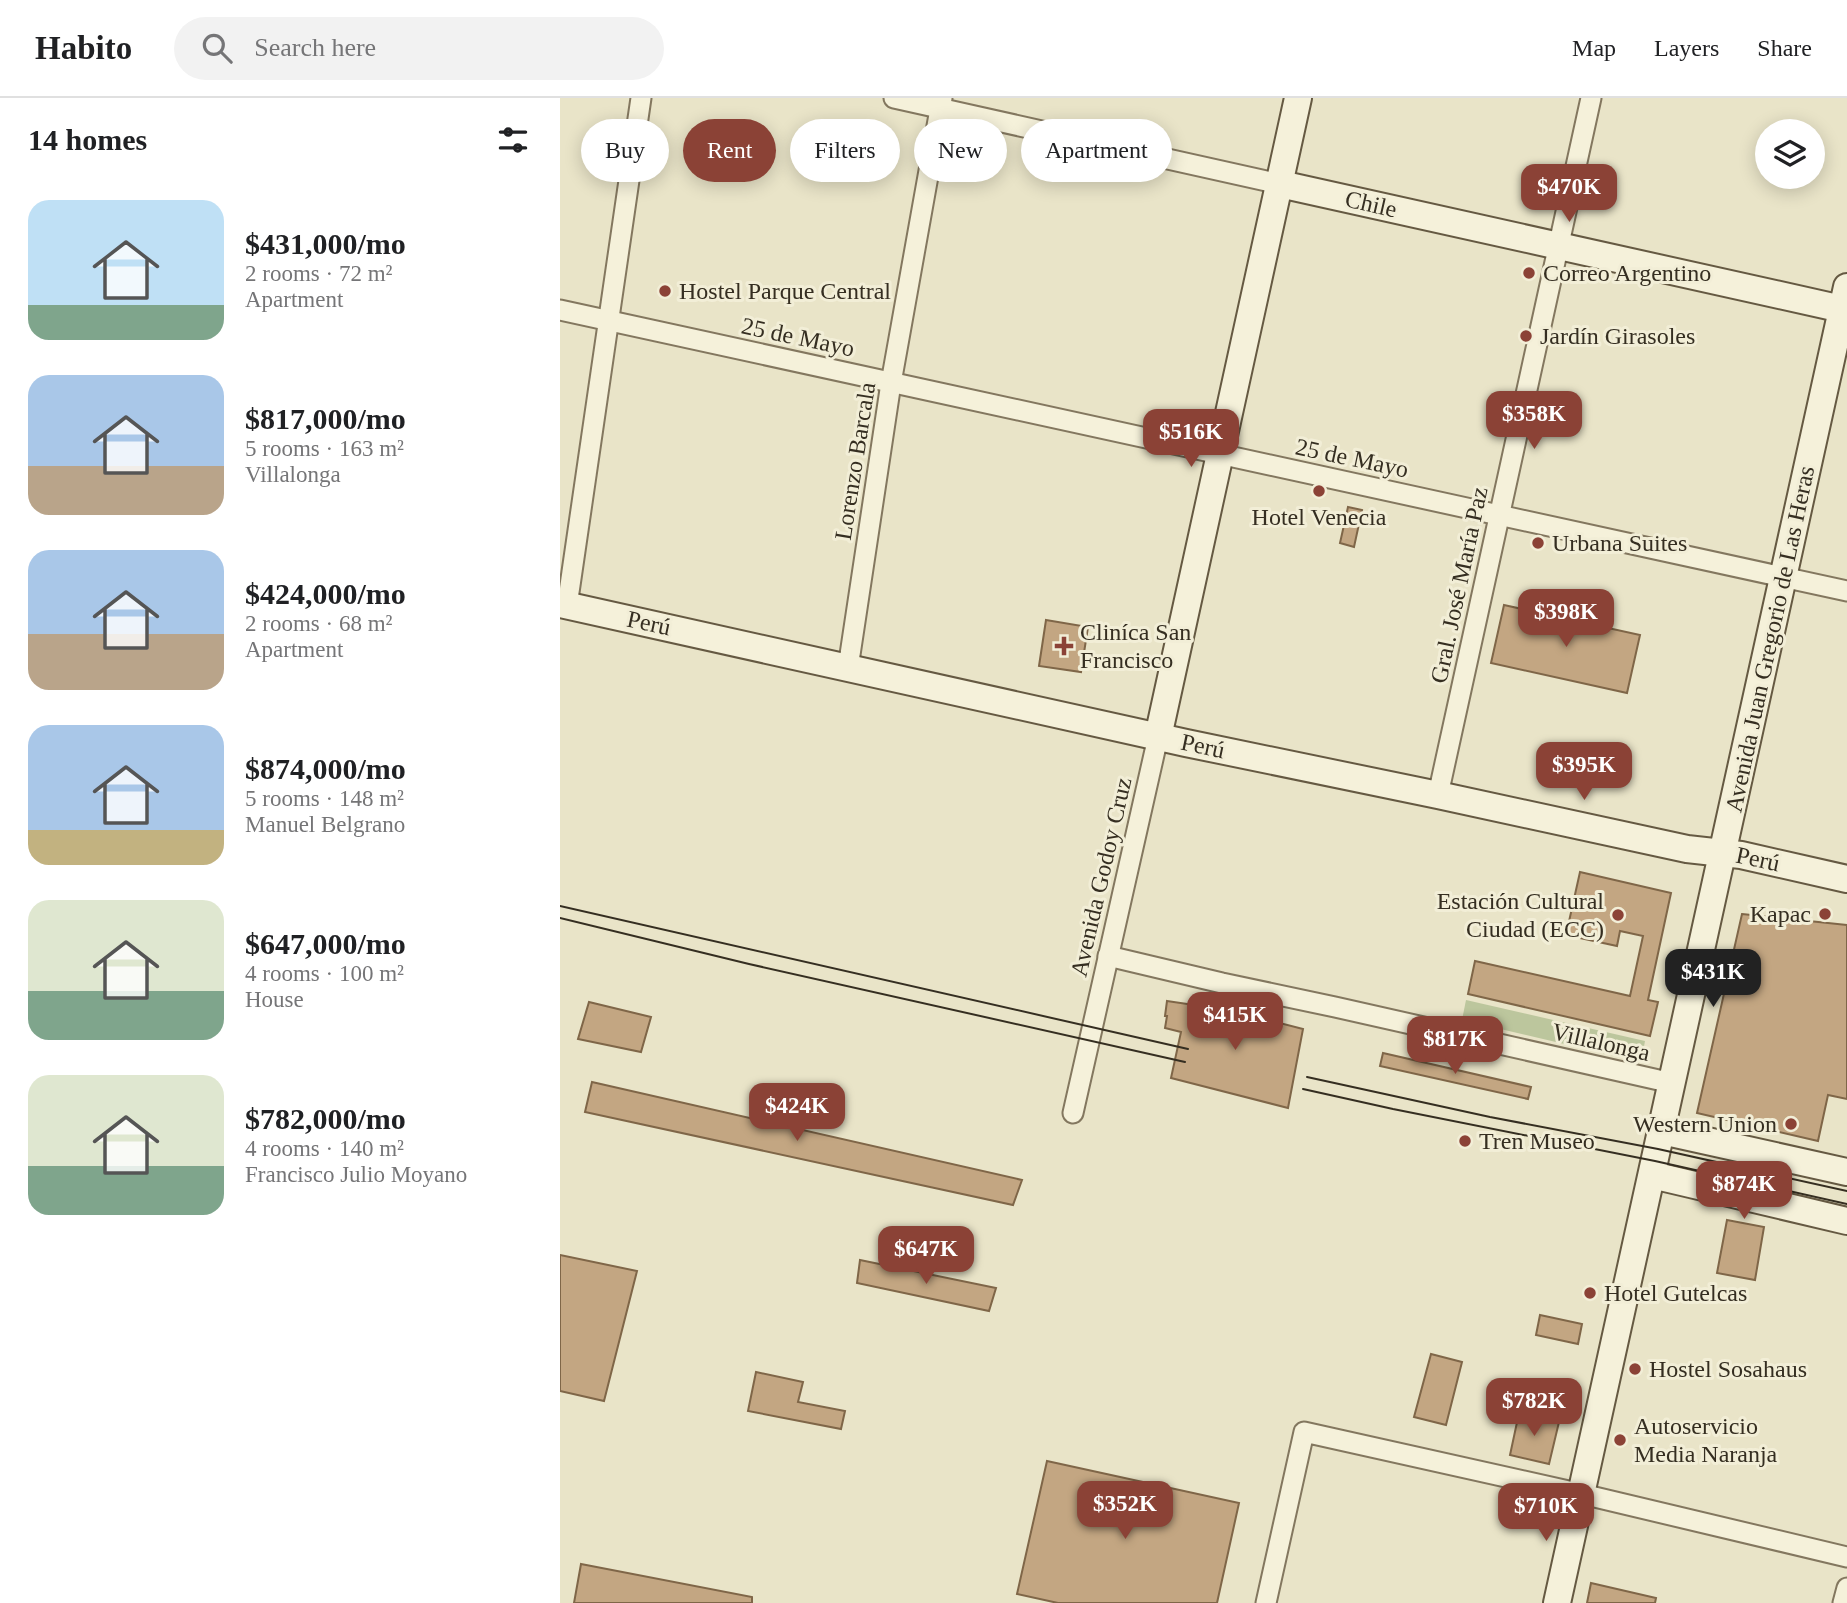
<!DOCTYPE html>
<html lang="en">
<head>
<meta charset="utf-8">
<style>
  :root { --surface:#fff; --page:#f2f2f2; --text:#202124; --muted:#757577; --line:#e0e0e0; --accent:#8b4236 }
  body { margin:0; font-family:"Times New Roman",serif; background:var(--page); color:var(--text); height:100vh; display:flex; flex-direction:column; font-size:26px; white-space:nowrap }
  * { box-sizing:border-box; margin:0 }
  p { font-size:23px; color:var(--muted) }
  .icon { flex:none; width:38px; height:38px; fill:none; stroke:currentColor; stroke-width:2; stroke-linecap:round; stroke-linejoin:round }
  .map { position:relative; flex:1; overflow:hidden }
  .drawer { display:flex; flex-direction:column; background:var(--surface); width:560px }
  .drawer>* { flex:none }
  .top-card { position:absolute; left:21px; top:21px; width:665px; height:63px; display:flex; gap:14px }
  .tools { position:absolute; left:1195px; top:21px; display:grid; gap:14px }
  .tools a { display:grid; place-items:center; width:70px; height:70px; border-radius:50%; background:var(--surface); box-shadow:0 4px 18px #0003; font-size:35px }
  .price { position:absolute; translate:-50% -60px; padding:0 16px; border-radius:14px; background:var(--accent); color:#fff; font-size:23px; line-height:46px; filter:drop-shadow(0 2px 4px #0008) }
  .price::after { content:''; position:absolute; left:50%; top:42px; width:21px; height:16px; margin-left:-10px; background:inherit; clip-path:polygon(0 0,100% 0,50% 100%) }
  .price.on { background:#222; color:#fff }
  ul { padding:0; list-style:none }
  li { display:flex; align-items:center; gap:21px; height:175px; padding:0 28px }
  li span { display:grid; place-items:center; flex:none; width:196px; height:140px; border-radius:21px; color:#555 }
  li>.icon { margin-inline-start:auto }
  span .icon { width:84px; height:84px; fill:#fffc; stroke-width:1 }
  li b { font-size:30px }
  h2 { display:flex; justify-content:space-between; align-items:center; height:84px; padding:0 28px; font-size:30px }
  .tag { padding:0 24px; border-radius:32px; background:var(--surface); box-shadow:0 4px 18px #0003; font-size:24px; line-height:63px }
  .tag.on { background:var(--accent); color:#fff }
  header { display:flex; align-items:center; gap:42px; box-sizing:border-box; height:98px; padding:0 35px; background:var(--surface); border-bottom:2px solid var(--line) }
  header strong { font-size:33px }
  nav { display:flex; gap:38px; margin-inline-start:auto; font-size:24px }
  .search { width:490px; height:63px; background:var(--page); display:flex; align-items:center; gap:18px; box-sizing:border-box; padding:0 24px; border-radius:38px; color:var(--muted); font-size:26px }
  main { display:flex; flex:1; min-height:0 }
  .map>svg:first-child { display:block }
  .green { fill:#bcc69d }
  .building { fill:#c3a682; stroke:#7f6648; stroke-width:2 }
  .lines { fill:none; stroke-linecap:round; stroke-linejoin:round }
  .street-casing { stroke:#83775f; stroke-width:23 }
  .secondary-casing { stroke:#655942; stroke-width:30 }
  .street { stroke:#f5f1da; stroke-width:19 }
  .secondary { stroke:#f5f1da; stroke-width:26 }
  .tram { stroke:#352e21; stroke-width:2 }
  .poi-dot { fill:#8b4236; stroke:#f2eed7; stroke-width:2.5 }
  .labels { text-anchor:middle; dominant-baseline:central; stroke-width:6; stroke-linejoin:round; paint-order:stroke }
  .street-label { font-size:24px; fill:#352e21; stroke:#f2eed7 }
  .poi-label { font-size:24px; fill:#352e21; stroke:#f2eed7; text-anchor:start }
</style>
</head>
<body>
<header>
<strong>Habito</strong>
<div class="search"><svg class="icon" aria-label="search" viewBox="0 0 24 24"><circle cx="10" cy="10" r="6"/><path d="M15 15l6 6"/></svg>Search here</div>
<nav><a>Map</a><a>Layers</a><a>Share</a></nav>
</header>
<main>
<section class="drawer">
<h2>14 homes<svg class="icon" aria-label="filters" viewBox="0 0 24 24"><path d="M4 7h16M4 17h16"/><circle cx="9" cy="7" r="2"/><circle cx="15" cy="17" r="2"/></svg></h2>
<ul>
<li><span style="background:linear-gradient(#bfe0f5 75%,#7fa58c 0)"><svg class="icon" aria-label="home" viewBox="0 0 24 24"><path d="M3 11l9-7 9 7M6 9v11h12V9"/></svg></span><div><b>$431,000/mo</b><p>2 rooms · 72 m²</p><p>Apartment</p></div></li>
<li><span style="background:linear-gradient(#a9c7e8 65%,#b9a48a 0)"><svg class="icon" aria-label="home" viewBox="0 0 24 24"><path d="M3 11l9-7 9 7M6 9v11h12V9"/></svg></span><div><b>$817,000/mo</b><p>5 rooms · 163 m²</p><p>Villalonga</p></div></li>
<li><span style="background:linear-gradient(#a9c7e8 60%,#b9a48a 0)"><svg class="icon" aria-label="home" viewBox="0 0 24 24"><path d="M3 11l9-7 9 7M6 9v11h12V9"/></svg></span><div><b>$424,000/mo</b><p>2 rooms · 68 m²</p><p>Apartment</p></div></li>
<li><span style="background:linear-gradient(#a9c7e8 75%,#c2b280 0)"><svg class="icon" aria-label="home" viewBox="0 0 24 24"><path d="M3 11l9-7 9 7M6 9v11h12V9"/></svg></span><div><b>$874,000/mo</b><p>5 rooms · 148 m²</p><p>Manuel Belgrano</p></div></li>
<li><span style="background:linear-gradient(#dfe7d0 65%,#7fa58c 0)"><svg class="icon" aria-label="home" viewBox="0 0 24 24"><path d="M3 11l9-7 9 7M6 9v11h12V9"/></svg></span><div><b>$647,000/mo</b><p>4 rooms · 100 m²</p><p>House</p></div></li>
<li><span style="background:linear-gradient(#dfe7d0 65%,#7fa58c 0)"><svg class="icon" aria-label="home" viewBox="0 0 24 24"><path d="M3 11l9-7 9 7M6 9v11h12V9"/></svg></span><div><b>$782,000/mo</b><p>4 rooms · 140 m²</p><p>Francisco Julio Moyano</p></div></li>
</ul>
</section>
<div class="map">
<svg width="1287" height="1505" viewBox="0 0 1287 1505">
  <rect width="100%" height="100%" fill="#e9e4c8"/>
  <path class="green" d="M906,902L1085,943L1081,964L902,922Z"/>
  <g class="building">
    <path d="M788,409L802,412L794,449L780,445Z"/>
    <path d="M944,507L1080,537L1067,595L931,565Z"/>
    <path d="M486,522L528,529L521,574L479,568Z"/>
    <path d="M1020,774L1111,795L1088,902L1098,904L1090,938L908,896L915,863L1070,898L1083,838L1060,833L1057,848L1006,837Z"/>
    <path d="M1182,816L1287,827V1001L1268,997L1258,1043L1137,1015Z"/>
    <path d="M607,903L681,914L683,908L706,912L704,921L743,931L728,1010L611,980L621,934L605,930L607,918H605Z"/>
    <path d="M29,904L91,919L81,954L18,941Z"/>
    <path d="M823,955L971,989L968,1001L820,968Z"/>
    <path d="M32,984L462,1082L453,1107L25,1014Z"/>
    <path d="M1167,1122L1204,1129L1195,1182L1157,1175Z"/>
    <path d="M0,1157L77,1173L44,1303L0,1293Z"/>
    <path d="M300,1162L436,1190L429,1213L297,1185Z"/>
    <path d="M980,1217L1022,1226L1018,1246L976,1237Z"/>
    <path d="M871,1256L902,1264L886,1327L854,1319Z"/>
    <path d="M196,1274L243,1284L238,1304L285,1313L281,1331L188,1313Z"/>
    <path d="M959,1315L999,1324L989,1366L950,1357Z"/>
    <path d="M487,1363L679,1405L657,1505H498L457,1496Z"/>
    <path d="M21,1466L192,1499V1505H14Z"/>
    <path d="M1031,1485L1096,1500L1095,1505H1027Z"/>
  </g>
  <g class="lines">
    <defs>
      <g id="street">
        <path d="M334,0L720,86"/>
        <path d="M0,212L1287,493"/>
        <path d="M7,508L81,0"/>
        <path d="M288,570L331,285L382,0"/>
        <path d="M878,697L1031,0"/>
        <path d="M548,858L662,885L775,909L1112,985"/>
        <path d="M513,1015L598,639"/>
        <path d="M706,1505L744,1334L1022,1396L1287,1459"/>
        <path d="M1283,1505L1287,1490"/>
      </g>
      <g id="secondary">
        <path d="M720,86L1287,212"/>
        <path d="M0,506L626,645L878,697L1127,751L1181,757L1287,781"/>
        <path d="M598,639L738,0"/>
        <path d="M1102,1033L1287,1074"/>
        <path d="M1092,1077L1287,1123"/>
        <path d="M997,1505L1287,189"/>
      </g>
    </defs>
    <use href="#street" class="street-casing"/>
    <use href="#secondary" class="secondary-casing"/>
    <use href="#street" class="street"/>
    <use href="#secondary" class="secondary"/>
    <g class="tram">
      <path d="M0,808L628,951"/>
      <path d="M0,820L189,866L625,964"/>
      <path d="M747,979L930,1019L1098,1051L1287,1093"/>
      <path d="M743,991L833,1011L1095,1063L1287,1106"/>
    </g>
  </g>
  <g class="poi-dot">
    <circle cx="969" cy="175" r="7"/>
    <circle cx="105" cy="193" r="7"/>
    <circle cx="966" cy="238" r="7"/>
    <circle cx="759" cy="393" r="7"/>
    <circle cx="978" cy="445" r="7"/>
    <path d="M500.5 537.5h7v7h7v7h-7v7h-7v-7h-7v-7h7z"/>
    <circle cx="1265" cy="816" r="7"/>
    <circle cx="1058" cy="817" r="7"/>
    <circle cx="1231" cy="1026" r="7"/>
    <circle cx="905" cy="1043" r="7"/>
    <circle cx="1030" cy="1195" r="7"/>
    <circle cx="1075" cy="1271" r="7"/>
    <circle cx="1060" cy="1342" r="7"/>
  </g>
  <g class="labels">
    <g class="street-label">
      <text transform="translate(811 106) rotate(13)">Chile</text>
      <text transform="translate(238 239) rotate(12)">25 de Mayo</text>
      <text transform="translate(792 360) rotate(12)">25 de Mayo</text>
      <text transform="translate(295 363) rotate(-81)">Lorenzo Barcala</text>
      <text transform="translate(899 487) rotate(-78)">Gral. José María Paz</text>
      <text transform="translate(89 525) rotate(12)">Perú</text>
      <text transform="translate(1210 541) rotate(-78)">Avenida Juan Gregorio de Las Heras</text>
      <text transform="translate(643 648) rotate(12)">Perú</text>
      <text transform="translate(1198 761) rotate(12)">Perú</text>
      <text transform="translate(541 779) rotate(-77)">Avenida Godoy Cruz</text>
      <text transform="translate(1041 944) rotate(13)">Villalonga</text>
    </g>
    <g class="poi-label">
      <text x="983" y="175">Correo Argentino</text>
      <text x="119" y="193">Hostel Parque Central</text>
      <text x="980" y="238">Jardín Girasoles</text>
      <text x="759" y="419" text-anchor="middle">Hotel Venecia</text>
      <text x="992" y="445">Urbana Suites</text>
      <text x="520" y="534">Cliníca San<tspan x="520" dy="28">Francisco</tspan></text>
      <text x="1044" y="803" text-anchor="end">Estación Cultural<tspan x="1044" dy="28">Ciudad (ECC)</tspan></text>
      <text x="1251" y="816" text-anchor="end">Kapac</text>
      <text x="1217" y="1026" text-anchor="end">Western Union</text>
      <text x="919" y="1043">Tren Museo</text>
      <text x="1044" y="1195">Hotel Gutelcas</text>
      <text x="1089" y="1271">Hostel Sosahaus</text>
      <text x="1074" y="1328">Autoservicio<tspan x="1074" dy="28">Media Naranja</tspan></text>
    </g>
  </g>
</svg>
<div class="tools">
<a><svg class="icon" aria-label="layers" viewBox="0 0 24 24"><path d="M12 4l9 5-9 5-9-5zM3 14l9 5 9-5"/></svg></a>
</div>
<b class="price" style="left:1009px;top:126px">$470K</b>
<b class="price" style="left:974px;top:353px">$358K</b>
<b class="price" style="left:631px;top:371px">$516K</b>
<b class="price" style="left:1006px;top:551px">$398K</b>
<b class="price" style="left:1024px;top:704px">$395K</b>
<b class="price on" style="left:1153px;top:911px">$431K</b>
<b class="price" style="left:675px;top:954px">$415K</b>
<b class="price" style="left:895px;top:978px">$817K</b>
<b class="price" style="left:237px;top:1045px">$424K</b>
<b class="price" style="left:1184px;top:1123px">$874K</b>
<b class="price" style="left:366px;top:1188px">$647K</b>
<b class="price" style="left:974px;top:1340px">$782K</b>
<b class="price" style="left:565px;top:1443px">$352K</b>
<b class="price" style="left:986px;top:1445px">$710K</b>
<div class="top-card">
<a class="tag">Buy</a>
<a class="tag on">Rent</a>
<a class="tag">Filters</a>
<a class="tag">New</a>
<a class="tag">Apartment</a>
</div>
</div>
</main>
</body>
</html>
